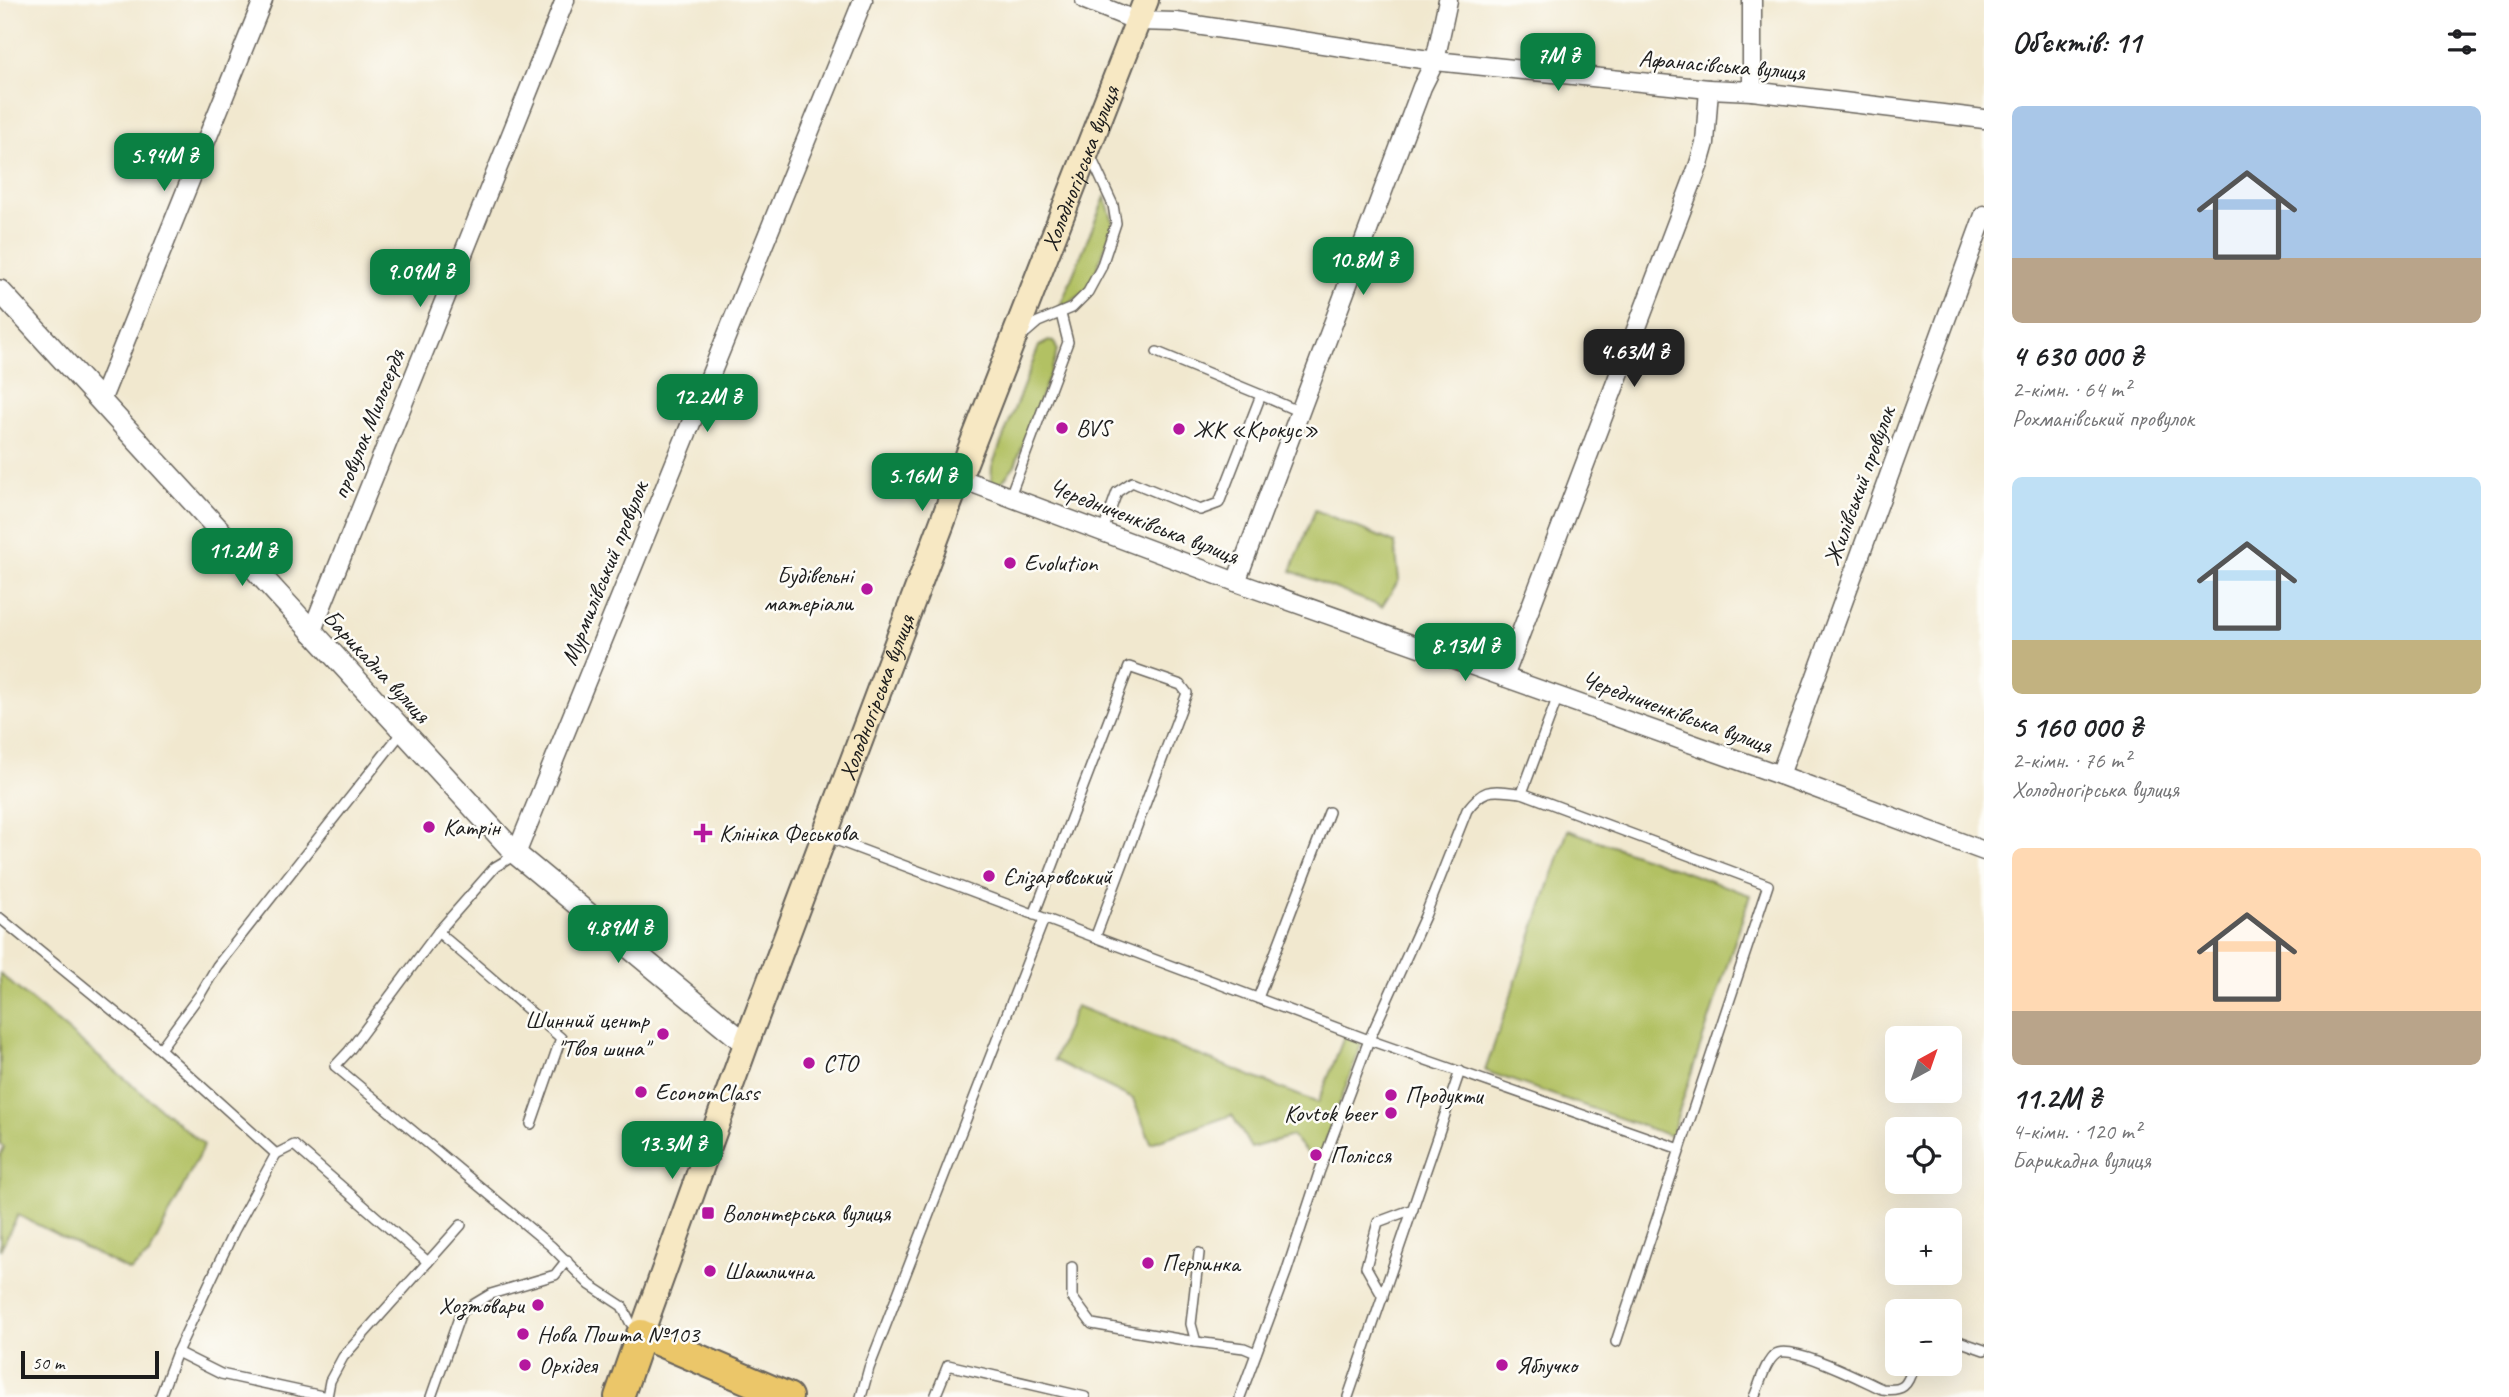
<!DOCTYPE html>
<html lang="uk">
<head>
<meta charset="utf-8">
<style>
  :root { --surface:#fff; --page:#f2f2f2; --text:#202124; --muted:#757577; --accent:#0b8043 }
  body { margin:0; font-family:Caveat,sans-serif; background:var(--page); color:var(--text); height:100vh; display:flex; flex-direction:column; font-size:26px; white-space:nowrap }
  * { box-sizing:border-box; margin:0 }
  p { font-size:23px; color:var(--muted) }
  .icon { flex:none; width:38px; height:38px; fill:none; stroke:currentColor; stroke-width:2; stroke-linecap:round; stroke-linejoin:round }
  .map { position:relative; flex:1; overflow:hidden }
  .panel { display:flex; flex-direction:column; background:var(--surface); width:525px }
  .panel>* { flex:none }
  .needle { width:46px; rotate:40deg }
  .tools { position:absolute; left:1885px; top:1026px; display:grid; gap:14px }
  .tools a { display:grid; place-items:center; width:77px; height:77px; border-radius:10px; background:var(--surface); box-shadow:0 7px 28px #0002; font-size:35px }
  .scale { position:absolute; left:21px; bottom:18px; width:138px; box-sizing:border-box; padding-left:7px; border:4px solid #1c1c1c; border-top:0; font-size:19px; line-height:24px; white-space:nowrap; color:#1c1c1c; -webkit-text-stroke:5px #fdfcf7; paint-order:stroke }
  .price { position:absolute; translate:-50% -60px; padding:0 16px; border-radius:14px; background:var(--accent); color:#fff; font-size:23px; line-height:46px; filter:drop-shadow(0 2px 4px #0008) }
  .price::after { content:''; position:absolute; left:50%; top:42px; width:21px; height:16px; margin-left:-10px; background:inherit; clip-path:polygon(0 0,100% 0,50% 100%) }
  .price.current { background:#222; color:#fff }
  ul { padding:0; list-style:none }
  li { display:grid; align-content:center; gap:14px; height:371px; padding:0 28px }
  li span { display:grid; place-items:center; height:217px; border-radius:10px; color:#555 }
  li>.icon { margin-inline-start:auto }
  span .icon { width:126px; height:126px; fill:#fffc; stroke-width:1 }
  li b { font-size:30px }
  h2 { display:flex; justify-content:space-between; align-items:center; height:84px; padding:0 28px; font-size:30px }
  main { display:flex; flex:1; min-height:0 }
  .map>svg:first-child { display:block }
  .green { fill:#b2c164; stroke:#676e40; stroke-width:2 }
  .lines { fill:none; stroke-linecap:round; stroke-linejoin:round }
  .service-casing { stroke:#67635b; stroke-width:12 }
  .minor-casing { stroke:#67635b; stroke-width:21 }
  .tertiary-casing { stroke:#67635b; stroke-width:24 }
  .secondary-casing { stroke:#67635b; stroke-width:28 }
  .primary-casing { stroke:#67635b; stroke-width:32 }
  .service { stroke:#fff; stroke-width:9 }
  .minor { stroke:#fff; stroke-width:18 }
  .tertiary { stroke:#fff; stroke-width:21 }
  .secondary { stroke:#f7e8c3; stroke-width:24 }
  .primary { stroke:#ebc669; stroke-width:28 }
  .poi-dot { fill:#b5179e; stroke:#fdfcf7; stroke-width:2.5 }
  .labels { text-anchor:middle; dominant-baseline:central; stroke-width:5; stroke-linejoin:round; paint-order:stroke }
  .street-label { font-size:24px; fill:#1c1c1c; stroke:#fdfcf7 }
  .poi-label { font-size:24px; fill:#1c1c1c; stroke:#fdfcf7; text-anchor:start }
</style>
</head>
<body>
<main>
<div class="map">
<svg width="1984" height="1397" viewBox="0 0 1984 1397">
  <rect width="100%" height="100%" fill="#fdfcf7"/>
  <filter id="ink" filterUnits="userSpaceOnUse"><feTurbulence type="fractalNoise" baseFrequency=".0143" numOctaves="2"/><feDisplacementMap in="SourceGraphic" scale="14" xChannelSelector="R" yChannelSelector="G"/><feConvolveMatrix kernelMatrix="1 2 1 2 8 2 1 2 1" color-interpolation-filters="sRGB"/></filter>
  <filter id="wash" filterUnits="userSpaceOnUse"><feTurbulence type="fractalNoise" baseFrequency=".00686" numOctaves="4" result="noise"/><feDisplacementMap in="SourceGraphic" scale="28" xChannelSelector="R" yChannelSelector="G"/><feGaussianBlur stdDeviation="1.57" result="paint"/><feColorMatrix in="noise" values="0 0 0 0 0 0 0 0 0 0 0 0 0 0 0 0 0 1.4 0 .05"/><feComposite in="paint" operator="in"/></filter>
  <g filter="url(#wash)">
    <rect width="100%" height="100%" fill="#f1e8cf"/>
    <g class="green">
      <path d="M1105,197L1114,224L1089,289L1058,311Z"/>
      <path d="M1049,341L1054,342L1057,349L1055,360L1015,465L1001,483L991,482L992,466L1039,346Z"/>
      <path d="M1315,510L1395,543L1399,580L1382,607L1291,571Z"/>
      <path d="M1568,830L1750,895L1671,1136L1485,1071Z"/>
      <path d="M0,974L204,1145L149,1255L130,1271L18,1215L0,1250V1156L4,1147L0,1144Z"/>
      <path d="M1076,1006L1318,1103L1344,1037L1362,1043L1317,1164L1292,1136L1251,1148L1232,1115L1151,1143L1133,1099L1054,1060Z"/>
    </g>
  </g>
  <g filter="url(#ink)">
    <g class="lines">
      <defs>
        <g id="service">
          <path d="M1023,335L1038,322L1072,308L1088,292L1101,268L1116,223L1113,205L1090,155"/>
          <path d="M1261,395L1300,412"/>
          <path d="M1010,496L1068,342L1061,314"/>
          <path d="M1103,531L1117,492L1132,482L1200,510L1219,503L1261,395L1157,352"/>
          <path d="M825,836L1369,1040L1680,1149L1768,885L1522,793L1558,696"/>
          <path d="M515,855L495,867L438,932L349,1051L335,1066L551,1246L590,1285L622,1306L630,1322L640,1332"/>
          <path d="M1034,915L1129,667L1181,685L1187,693L1095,938"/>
          <path d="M0,918L160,1049L276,1154L234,1231L177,1352L160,1397"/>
          <path d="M438,932L561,1038L531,1124"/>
          <path d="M1258,998L1329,812"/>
          <path d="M160,1049L201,993L217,966L402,732"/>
          <path d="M276,1154L294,1145L428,1262"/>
          <path d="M1199,1253L1191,1324L1196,1342L1244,1348L1256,1353"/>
          <path d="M1072,1267V1297L1092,1324L1196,1342"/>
          <path d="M1383,1297L1366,1267L1378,1222L1413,1209"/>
          <path d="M1950,1338L1984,1350"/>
          <path d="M1616,1342L1680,1149"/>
          <path d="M177,1352L221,1374L327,1397"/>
          <path d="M327,1397L330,1381L343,1357L461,1225"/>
          <path d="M431,1397L461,1312L491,1294L555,1275L567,1260"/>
          <path d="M861,1397L869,1368L1044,919"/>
          <path d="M935,1397L948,1365L1085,1397"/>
          <path d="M1240,1397L1286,1273L1319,1173L1369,1040L1425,916L1467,810C1486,785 1493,791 1522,793"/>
          <path d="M1348,1397L1460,1071"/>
          <path d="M1754,1397C1760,1384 1765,1362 1776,1354C1791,1343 1864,1381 1882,1389C1907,1392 1907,1383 1915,1363"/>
        </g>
        <g id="minor">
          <path d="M1085,0L1137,21L1176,22L1435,61L1709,89L1752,91L1984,119"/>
          <path d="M1752,91V0"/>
          <path d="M101,401L263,0"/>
          <path d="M959,478L1236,582L1780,775L1984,851"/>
          <path d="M1236,582L1422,87L1435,61L1448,0"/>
          <path d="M311,633L565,0"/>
          <path d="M1504,677L1699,164L1705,143L1709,89"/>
          <path d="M1780,775L1984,215"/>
          <path d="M516,854L863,0"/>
        </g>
        <path id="tertiary" d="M0,291L516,854L746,1044"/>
        <g id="secondary">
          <path id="s1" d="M641,1334L746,1044L959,478L1146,0"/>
        </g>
        <path id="primary" d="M619,1397L641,1334L788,1397"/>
      </defs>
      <use href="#service" class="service-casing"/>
      <use href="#minor" class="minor-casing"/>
      <use href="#tertiary" class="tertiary-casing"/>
      <use href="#secondary" class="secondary-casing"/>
      <use href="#primary" class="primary-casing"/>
      <use href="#service" class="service"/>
      <use href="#minor" class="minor"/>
      <use href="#tertiary" class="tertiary"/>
      <use href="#secondary" class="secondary"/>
      <use href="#primary" class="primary"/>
    </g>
  </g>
  <g class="poi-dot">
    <circle cx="1062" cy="428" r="7"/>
    <circle cx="1179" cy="429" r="7"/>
    <circle cx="1010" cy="563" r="7"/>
    <circle cx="867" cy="589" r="7"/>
    <circle cx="429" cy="827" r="7"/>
    <path d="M699.5 822.5h7v7h7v7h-7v7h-7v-7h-7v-7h7z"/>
    <circle cx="989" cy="876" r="7"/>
    <circle cx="663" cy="1034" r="7"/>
    <circle cx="809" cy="1063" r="7"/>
    <circle cx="641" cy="1092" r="7"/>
    <circle cx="1391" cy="1095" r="7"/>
    <circle cx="1391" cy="1113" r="7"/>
    <circle cx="1316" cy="1155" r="7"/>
    <rect x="701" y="1206" width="14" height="14" rx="3.5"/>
    <circle cx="1148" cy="1263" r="7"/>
    <circle cx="710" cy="1271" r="7"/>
    <circle cx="538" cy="1305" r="7"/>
    <circle cx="523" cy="1334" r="7"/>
    <circle cx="525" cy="1365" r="7"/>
    <circle cx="1502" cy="1365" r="7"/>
  </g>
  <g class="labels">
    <g class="street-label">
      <text transform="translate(1722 65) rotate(5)">Афанасівська вулиця</text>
      <text stroke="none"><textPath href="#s1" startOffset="1246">Холодногірська вулиця</textPath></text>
      <text transform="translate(368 424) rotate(-68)">провулок Милосердя</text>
      <text transform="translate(1859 486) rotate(-70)">Жилівський провулок</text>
      <text transform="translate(1144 521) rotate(21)">Чередниченківська вулиця</text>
      <text transform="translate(604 573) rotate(-68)">Мурмилівський провулок</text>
      <text transform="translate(377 666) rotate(47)">Барикадна вулиця</text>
      <text stroke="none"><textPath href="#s1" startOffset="679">Холодногірська вулиця</textPath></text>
      <text transform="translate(1677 712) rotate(20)">Чередниченківська вулиця</text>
    </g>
    <g class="poi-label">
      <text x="1076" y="428">BVS</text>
      <text x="1193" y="429">ЖК «Крокус»</text>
      <text x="1024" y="563">Evolution</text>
      <text x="853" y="575" text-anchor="end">Будівельні<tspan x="853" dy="28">матеріали</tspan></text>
      <text x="443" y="827">Катрін</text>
      <text x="719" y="833">Клініка Феськова</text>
      <text x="1003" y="876">Єлізаровський</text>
      <text x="649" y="1020" text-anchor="end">Шинний центр<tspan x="649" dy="28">"Твоя шина"</tspan></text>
      <text x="823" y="1063">СТО</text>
      <text x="655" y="1092">EconomClass</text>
      <text x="1405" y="1095">Продукти</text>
      <text x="1377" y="1113" text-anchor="end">Kovtok beer</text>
      <text x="1330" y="1155">Полісся</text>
      <text x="722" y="1213">Волонтерська вулиця</text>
      <text x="1162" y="1263">Перлинка</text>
      <text x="724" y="1271">Шашлична</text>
      <text x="524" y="1305" text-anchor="end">Хозтовари</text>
      <text x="537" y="1334">Нова Пошта №103</text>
      <text x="539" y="1365">Орхідея</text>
      <text x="1516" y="1365">Яблучко</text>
    </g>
  </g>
</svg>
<div class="tools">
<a><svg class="needle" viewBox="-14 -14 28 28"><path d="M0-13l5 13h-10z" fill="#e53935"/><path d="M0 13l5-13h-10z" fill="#757577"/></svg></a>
<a><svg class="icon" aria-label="locate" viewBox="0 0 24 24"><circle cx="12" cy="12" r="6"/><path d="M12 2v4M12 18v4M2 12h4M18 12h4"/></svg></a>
<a>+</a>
<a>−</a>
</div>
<div class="scale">50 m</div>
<b class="price" style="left:1558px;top:93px">7M ₴</b>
<b class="price" style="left:164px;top:193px">5.94M ₴</b>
<b class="price" style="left:1363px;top:297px">10.8M ₴</b>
<b class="price" style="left:420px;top:309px">9.09M ₴</b>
<b class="price current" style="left:1634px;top:389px">4.63M ₴</b>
<b class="price" style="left:707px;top:434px">12.2M ₴</b>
<b class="price" style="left:922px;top:513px">5.16M ₴</b>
<b class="price" style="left:242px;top:588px">11.2M ₴</b>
<b class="price" style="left:1465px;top:683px">8.13M ₴</b>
<b class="price" style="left:618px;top:965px">4.89M ₴</b>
<b class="price" style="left:672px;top:1181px">13.3M ₴</b>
</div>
<section class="panel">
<h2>Об’єктів: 11<svg class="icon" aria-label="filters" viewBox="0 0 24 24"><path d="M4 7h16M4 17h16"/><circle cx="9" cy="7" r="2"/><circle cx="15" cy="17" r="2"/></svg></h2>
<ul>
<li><span style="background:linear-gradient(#a9c7e8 70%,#b9a48a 0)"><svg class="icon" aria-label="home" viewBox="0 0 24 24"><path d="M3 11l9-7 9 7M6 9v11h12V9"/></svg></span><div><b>4 630 000 ₴</b><p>2-кімн. · 64 m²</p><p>Рохманівський провулок</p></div></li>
<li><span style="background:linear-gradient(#bfe0f5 75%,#c2b280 0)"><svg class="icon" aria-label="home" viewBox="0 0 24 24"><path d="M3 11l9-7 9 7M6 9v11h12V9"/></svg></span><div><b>5 160 000 ₴</b><p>2-кімн. · 76 m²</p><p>Холодногірська вулиця</p></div></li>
<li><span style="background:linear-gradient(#ffd9b3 75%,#b9a48a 0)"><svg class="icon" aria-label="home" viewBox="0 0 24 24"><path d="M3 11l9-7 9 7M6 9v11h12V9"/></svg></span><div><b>11.2M ₴</b><p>4-кімн. · 120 m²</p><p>Барикадна вулиця</p></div></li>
</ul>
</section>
</main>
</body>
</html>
